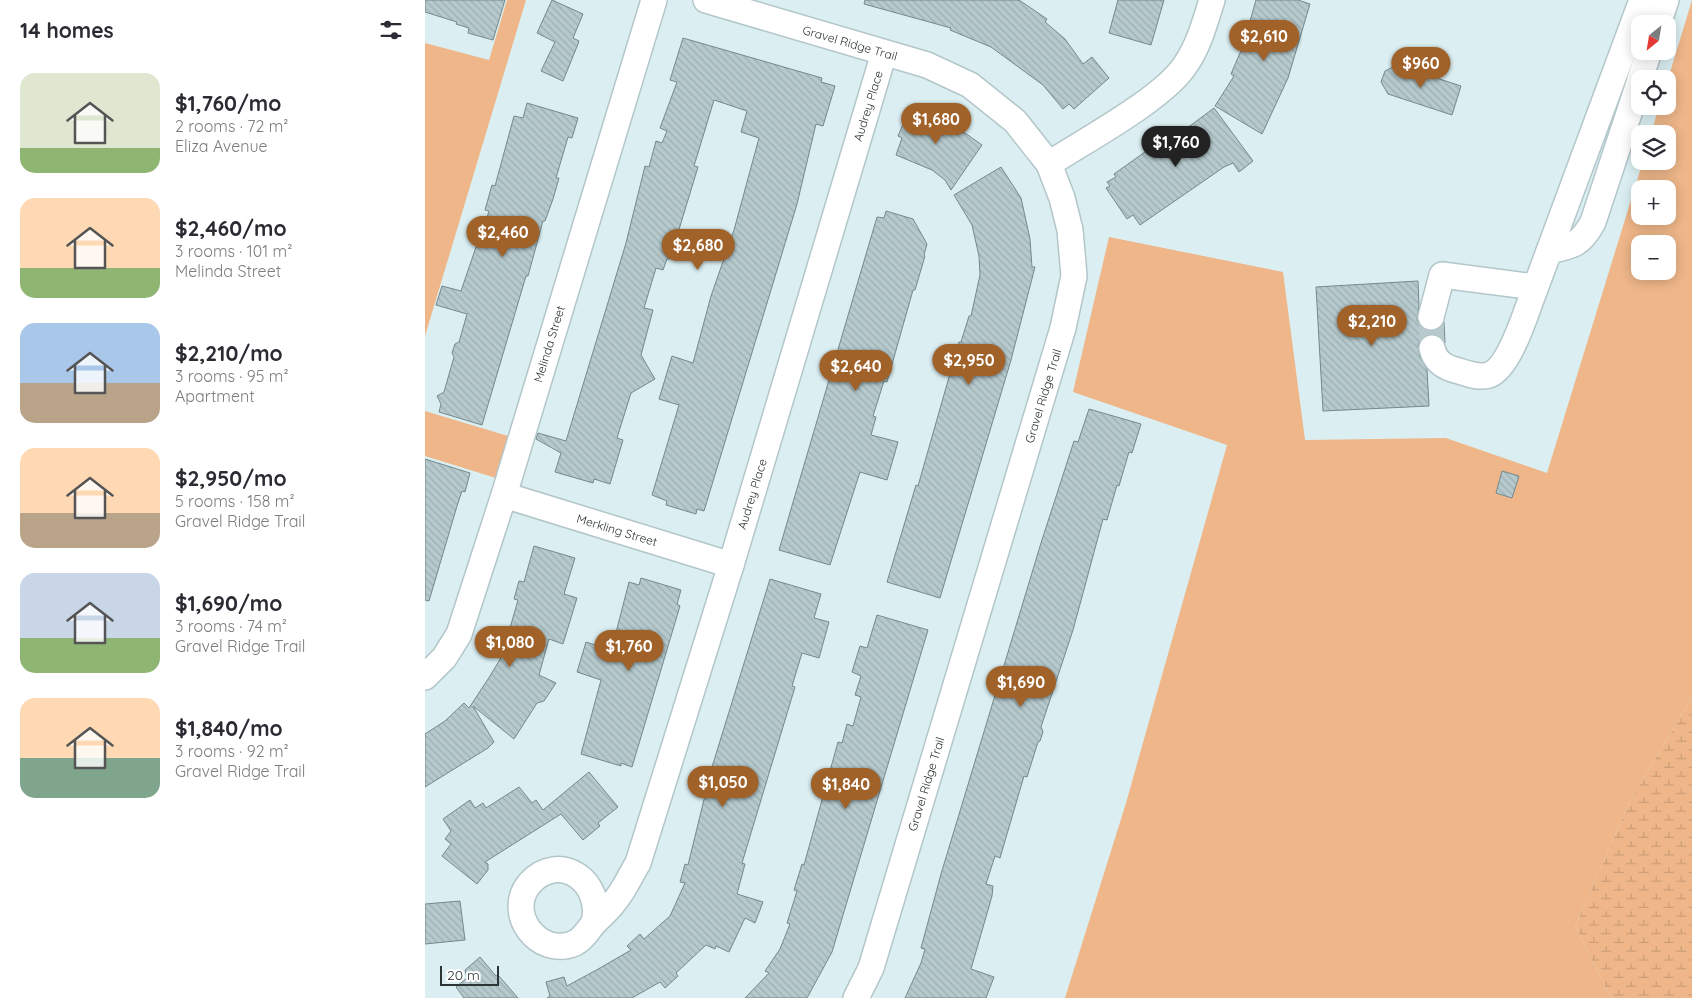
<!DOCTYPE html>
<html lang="en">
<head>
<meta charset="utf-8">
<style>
  :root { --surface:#fff; --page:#f7f7f7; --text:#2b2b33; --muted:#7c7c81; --accent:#a16229 }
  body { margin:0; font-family:Quicksand,sans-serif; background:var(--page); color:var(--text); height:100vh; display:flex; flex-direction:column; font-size:19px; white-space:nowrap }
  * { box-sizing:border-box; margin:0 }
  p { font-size:16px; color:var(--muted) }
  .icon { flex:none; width:28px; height:28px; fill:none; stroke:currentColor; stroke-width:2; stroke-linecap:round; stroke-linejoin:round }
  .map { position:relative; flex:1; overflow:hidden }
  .drawer { display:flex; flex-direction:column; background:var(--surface); width:425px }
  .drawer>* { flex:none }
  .needle { width:32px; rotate:210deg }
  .fabs { position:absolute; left:1206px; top:15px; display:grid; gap:10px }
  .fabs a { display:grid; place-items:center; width:45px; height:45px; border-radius:10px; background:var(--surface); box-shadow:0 2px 12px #0003; font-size:25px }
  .scale { position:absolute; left:15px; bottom:12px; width:59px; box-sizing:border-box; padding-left:5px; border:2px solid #2c3435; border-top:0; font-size:14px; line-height:18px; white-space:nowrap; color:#2c3435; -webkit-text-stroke:4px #fff; paint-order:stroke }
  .price { position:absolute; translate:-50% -42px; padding:0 11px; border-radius:18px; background:var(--accent); color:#fff; font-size:16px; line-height:32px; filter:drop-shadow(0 1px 2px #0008) }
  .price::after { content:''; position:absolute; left:50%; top:30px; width:15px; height:11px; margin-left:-8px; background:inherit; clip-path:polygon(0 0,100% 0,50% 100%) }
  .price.selected { background:#222; color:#fff }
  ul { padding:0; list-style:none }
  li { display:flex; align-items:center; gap:15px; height:125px; padding:0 20px }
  li span { display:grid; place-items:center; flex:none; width:140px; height:100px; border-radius:15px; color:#555 }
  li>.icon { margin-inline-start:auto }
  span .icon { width:60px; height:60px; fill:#fffc; stroke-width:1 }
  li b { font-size:21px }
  h2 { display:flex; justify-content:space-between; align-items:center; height:60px; padding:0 20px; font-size:21px }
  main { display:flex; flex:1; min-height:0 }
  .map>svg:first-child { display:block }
  .green { fill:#eeb689; fill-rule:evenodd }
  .wetland { fill:url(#wetland-marsh) }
  .building { fill:url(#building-back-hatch); stroke:#75888b }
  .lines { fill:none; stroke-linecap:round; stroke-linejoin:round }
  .minor-tunnel { stroke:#b8cacc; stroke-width:25; stroke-dasharray:25 12; stroke-linecap:butt }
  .minor-casing { stroke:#b3c6ca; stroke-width:28 }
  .minor { stroke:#fff; stroke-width:25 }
  .labels { text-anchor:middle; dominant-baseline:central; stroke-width:4; stroke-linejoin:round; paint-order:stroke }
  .street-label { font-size:12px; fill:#2c3435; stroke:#fff }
</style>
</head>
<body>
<main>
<section class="drawer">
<h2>14 homes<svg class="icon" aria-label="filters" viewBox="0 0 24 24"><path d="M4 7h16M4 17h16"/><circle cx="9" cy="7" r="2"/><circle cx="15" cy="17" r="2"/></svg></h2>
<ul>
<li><span style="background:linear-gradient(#dfe7d0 75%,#8fb573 0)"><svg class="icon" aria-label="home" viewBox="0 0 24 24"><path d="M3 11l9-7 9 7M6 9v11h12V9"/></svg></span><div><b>$1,760/mo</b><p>2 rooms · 72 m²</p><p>Eliza Avenue</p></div></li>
<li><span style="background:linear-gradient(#ffd9b3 70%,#8fb573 0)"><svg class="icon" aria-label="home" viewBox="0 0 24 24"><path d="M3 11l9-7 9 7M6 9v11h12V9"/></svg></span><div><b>$2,460/mo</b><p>3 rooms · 101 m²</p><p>Melinda Street</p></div></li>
<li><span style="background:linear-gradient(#a9c7e8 60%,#b9a48a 0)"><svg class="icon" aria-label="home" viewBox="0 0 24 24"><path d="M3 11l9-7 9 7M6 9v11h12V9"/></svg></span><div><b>$2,210/mo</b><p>3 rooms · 95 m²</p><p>Apartment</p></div></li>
<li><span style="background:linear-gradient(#ffd9b3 65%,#b9a48a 0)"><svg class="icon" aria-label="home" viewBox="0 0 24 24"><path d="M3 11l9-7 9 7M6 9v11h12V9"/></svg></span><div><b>$2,950/mo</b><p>5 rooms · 158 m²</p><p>Gravel Ridge Trail</p></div></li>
<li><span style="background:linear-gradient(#c9d6e8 65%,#8fb573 0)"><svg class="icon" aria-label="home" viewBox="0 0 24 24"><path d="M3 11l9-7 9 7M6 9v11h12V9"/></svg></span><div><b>$1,690/mo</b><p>3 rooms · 74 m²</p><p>Gravel Ridge Trail</p></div></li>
<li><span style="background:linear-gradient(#ffd9b3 60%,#7fa58c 0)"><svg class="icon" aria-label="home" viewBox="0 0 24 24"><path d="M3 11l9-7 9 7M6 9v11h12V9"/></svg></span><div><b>$1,840/mo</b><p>3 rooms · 92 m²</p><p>Gravel Ridge Trail</p></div></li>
</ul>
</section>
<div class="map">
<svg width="1267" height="998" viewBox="0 0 1267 998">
  <defs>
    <pattern id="wetland-marsh" width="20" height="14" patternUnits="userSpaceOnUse" patternTransform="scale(1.25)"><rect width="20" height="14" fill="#eeb689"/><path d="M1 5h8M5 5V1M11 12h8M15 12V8" fill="none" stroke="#cc9d77"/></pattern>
    <pattern id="building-back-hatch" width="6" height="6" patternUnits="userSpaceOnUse" patternTransform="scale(1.25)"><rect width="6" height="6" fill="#b6cacd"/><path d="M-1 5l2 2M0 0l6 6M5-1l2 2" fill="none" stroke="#9daeb1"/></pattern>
  </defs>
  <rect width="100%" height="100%" fill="#dbeff2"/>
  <g class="green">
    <path d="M82,0H101L0,336V43L64,60Z"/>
    <path d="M1267,0V697L1204,803L1150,927L1186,998H640L701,803L802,445L648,392L684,237L858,272L880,440L1021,438L1122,473L1218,161H1242V134H1226L1234,106H1242L1243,79ZM1215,189H1242V216H1215ZM1215,244H1242V271H1215Z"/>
    <path d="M0,411L83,436L71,478L0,456Z"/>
  </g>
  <path class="wetland" d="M1267,697V998H1186L1150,927L1204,803Z"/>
  <g class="building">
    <path d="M0,0H80L68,40L43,33L44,28L31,24L32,22L0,12Z"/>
    <path d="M127,0L158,14L148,38L154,41L153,44L138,81L116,71L130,42L112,33Z"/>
    <path d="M440,0H594L622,19L620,22L640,39L658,64L667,57L684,78L649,109L644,104L638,109L618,85L566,47L525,30L526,28L439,4Z"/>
    <path d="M693,0H739L726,45L684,33Z"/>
    <path d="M831,0H873L885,4L863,78L837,134L790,106L809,76L806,74L818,46Z"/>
    <path d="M258,38L397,78L396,82L410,86L398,126L391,124L372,204L279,511L272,509L271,514L241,505L242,501L227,495L254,405L234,399L247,356L268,363L286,296L309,230L334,138L316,132L322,111L289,100L269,166L273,167L245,259H242L238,270L231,268L219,308L228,310L216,355L230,379L206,393L192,438L198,440L185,484L169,479L168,483L130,472L136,453L111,439L113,433L141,441L201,243L220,166L224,167L231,141L237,143L242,131L235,128L252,82L245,80Z"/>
    <path d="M972,65L1036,86L1027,115L963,94L956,82L960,71Z"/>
    <path d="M102,103L153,118L147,138L143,137L131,178H134L128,199L120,221H118L103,276H101L57,425L14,412L16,404L12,396L19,392L29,357L27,353L30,344L34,342L42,314L11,305L17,286L36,291L51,247H53L64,211L60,210L67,185L70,186L89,116L98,118Z"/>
    <path d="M486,105L516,116L557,145L526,190L520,180L507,170L471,155L477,138L473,136Z"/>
    <path d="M789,108L828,161L814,172L808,163L799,167L715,225L708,215L702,219L681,188L685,186L682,182L691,177L689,174L734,142L736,145L750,137Z"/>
    <path d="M576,167L596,198L605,239L607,267H610L586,360L515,598L462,582L491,485L493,486L534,342H536L544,316H546L555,275L554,256L547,225L529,195Z"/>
    <path d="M461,211L488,219L502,244L499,255L500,256L490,290H488L462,382L459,381L448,416L451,417L446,435L473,442L462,480L435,472L405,565L354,550L452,217L459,218Z"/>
    <path d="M993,281L994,305L992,320L996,327L1002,331H1009L1019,322L1020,343L1011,334H1003L997,338L993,345L995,357L1002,369L1004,406L898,411L891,287Z"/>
    <path d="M664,409L716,424L707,453L704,452L694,486L692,485L682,520L678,519L648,630L616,727L618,732L615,741L613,742L602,777L599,776L575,858L570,856L561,884L568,886L567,896L546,969L569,977L561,998H480L496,963L500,949L496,948L516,874L616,543L649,441L653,442Z"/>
    <path d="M0,459L45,473L40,492L37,491L32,506L4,601L0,600Z"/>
    <path d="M1077,471L1094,476L1087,498L1071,493Z"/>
    <path d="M109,546L150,558L139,594L152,598L138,644L124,639L114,675L131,683L119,701L112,703L89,739L48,706L69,742L63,748L0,787V734L20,721L39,703L44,708L65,676L77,656L93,600L89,599L94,581L99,582Z"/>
    <path d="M216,578L256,590L252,604L255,606L207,767L196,763V766L156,754L176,680L152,672L161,642L185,650L187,648L204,582L214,585Z"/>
    <path d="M345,579L396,594L389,618L404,622L394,658L377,653L367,686L370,687L317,863L320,864L312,894L338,902L330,923L320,918L304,952L291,946L290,949L281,945L251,973L253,976L240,988L235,982L207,998H122L125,996L121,982L139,977L142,986L175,968L206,950L202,946L215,934L219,939L245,916L260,883L255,882L260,864L263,865L287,767Z"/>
    <path d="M452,615L503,630L407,952L382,998H320L344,973L340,971L355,949L365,924L362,923L372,891L369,890L377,864L379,865L413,742L417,743L422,724L428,726L436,697L430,695L436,676L427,672L435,646L442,648Z"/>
    <path d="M164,772L193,807L173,823L175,826L158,840L136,814L60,862L63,864V870L52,884L17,856L26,844L20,839L26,831L18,819L45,800L50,808L58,803L61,808L94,787L107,803L111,800L118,810Z"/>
    <path d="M35,901L40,940L0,944V904Z"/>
    <path d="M55,957L71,976L73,975L93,998H39L31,987L42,978L40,970Z"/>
  </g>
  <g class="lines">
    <path class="minor-tunnel" d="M1006,317L1007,348"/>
    <defs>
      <g id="minor">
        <path d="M281,0L502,65L545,85L590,121L624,164L637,198L645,230L649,276L638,328L446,968L431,998"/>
        <path d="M1233,24L1241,0"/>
        <path d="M1215,79L1224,51"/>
        <path d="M624,164C659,141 740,98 761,64C774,45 780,22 787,0"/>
        <path d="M1124,251C1149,246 1156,244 1168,222L1215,80"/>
        <path d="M1006,317L1017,275L1110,287"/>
        <path d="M1007,348C1010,362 1020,368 1034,371C1043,374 1054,378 1064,375C1082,369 1098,322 1104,305L1217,0"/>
        <path d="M79,495L306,565"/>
        <path d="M0,677L19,658L34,634L79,495L229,0"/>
        <path d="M169,923C179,881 134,851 105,883C79,913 114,959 150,943C160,938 163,929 171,921C177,915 184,909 189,902C199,891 205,876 213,863L306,565L459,53"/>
      </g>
    </defs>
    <use href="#minor" class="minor-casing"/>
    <use href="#minor" class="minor"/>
  </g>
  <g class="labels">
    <g class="street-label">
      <text transform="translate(425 43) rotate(16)">Gravel Ridge Trail</text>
      <text transform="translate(443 106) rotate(-73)">Audrey Place</text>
      <text transform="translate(124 344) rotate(-73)">Melinda Street</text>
      <text transform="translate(618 396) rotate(-73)">Gravel Ridge Trail</text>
      <text transform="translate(327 494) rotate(-73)">Audrey Place</text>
      <text transform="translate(192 530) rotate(17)">Merkling Street</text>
      <text transform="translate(501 784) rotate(-73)">Gravel Ridge Trail</text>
    </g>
  </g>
</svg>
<div class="fabs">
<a><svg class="needle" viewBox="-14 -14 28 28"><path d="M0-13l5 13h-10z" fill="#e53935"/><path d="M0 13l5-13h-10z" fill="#7c7c81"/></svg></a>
<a><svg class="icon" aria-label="locate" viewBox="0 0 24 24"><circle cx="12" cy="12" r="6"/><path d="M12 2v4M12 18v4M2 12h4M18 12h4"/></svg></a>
<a><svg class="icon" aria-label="layers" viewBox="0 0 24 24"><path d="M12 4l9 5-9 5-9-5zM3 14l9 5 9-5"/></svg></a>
<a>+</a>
<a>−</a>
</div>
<div class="scale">20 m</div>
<b class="price" style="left:839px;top:62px">$2,610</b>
<b class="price" style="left:996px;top:89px">$960</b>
<b class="price" style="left:511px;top:145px">$1,680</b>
<b class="price selected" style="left:751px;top:168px">$1,760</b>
<b class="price" style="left:78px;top:258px">$2,460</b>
<b class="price" style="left:273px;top:271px">$2,680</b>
<b class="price" style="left:947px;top:347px">$2,210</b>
<b class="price" style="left:544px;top:386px">$2,950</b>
<b class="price" style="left:431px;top:392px">$2,640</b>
<b class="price" style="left:85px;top:668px">$1,080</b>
<b class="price" style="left:204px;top:672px">$1,760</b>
<b class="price" style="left:596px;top:708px">$1,690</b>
<b class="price" style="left:298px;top:808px">$1,050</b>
<b class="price" style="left:421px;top:810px">$1,840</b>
</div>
</main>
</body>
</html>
